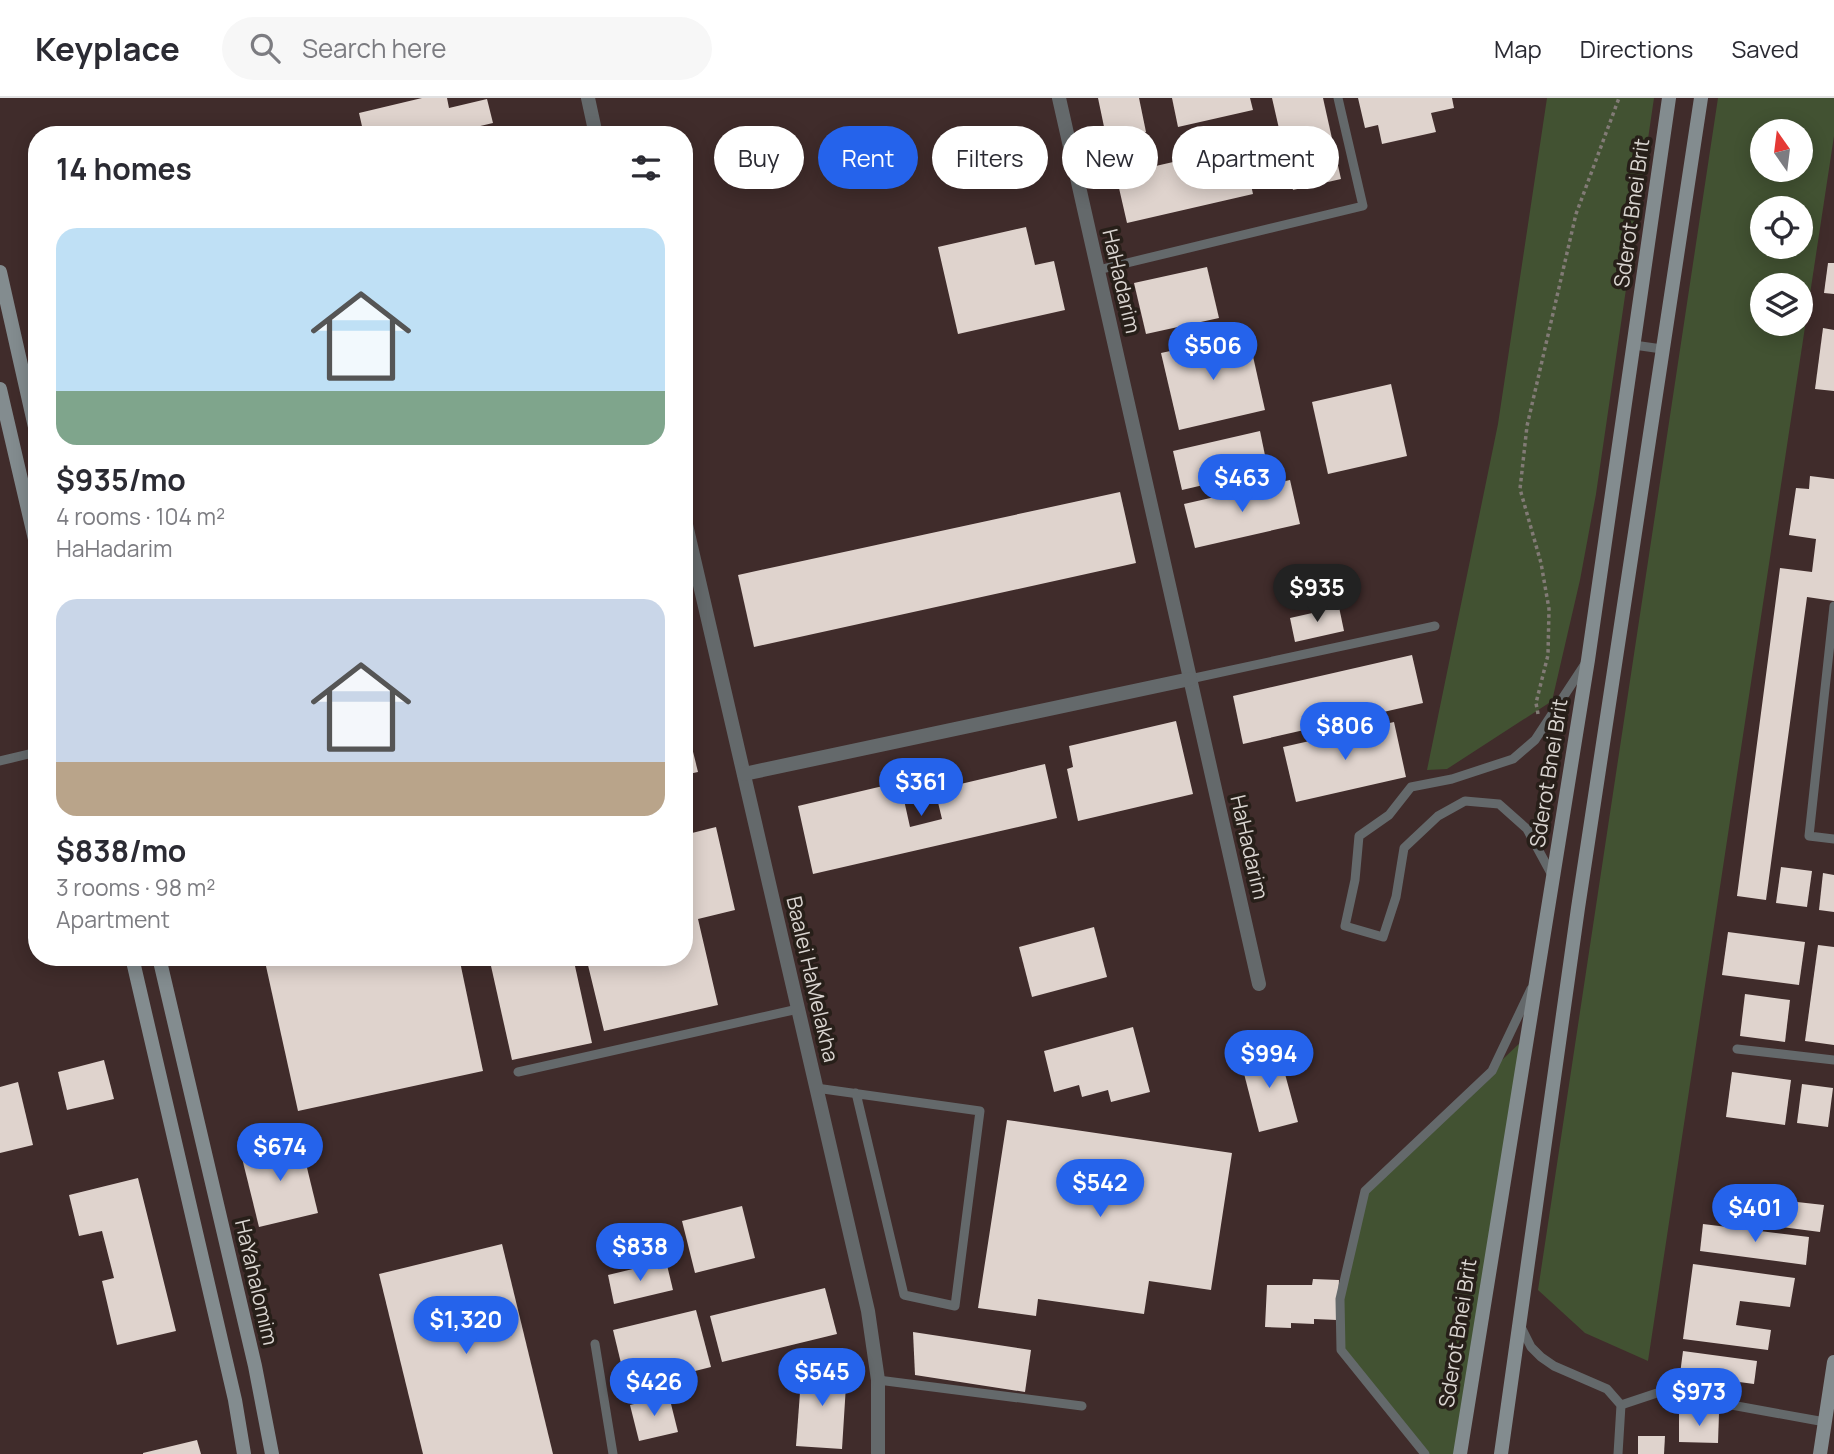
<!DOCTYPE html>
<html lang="en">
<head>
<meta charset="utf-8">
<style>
  :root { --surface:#fff; --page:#f7f7f7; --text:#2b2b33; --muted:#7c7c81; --line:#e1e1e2; --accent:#2563eb }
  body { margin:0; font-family:Manrope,sans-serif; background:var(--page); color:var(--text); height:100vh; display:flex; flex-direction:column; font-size:26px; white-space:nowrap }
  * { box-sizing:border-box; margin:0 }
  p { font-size:23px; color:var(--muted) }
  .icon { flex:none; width:38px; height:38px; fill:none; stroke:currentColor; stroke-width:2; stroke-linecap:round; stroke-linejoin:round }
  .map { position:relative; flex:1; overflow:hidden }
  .side { position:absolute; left:28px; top:28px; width:665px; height:840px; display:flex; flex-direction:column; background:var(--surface); border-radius:28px; box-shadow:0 4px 18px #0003 }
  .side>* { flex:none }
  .guide { position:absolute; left:714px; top:28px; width:665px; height:63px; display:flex; gap:14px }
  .needle { width:46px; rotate:346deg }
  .tools { position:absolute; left:1750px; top:21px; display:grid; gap:14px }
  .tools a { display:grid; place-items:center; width:63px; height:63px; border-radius:50%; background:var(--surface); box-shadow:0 4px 18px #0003; font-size:35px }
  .price { position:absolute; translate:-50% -60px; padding:0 16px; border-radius:24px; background:var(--accent); color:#fff; font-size:23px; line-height:46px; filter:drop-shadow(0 2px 4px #0008) }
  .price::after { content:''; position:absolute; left:50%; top:42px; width:21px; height:16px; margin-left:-10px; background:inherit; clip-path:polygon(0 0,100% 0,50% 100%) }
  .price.on { background:#222; color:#fff }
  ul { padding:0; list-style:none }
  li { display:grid; align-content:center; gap:14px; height:371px; padding:0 28px }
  li span { display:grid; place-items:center; height:217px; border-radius:21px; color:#555 }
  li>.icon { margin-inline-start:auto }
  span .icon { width:126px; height:126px; fill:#fffc; stroke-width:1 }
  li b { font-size:30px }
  h2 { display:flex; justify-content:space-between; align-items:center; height:84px; padding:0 28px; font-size:30px }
  .pill { padding:0 24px; border-radius:32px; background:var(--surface); box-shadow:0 4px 18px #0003; font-size:24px; line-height:63px }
  .pill.on { background:var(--accent); color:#fff }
  header { display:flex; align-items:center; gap:42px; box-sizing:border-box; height:98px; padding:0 35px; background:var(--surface); border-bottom:2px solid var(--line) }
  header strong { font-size:33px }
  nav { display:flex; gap:38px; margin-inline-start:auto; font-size:24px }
  .search { width:490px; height:63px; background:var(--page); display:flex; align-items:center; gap:18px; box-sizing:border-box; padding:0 24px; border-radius:38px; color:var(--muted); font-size:26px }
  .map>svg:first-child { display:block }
  .industrial { fill:#402c2b; fill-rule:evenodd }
  .green { fill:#425232; fill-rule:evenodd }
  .building { fill:#dfd3cd }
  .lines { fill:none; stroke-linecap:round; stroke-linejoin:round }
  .path { stroke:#827b76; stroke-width:3.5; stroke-dasharray:3.5 3.5; stroke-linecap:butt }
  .lane { stroke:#64696b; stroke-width:9 }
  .street { stroke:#64696b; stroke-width:14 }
  .secondary { stroke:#838c8f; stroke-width:14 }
  .labels { text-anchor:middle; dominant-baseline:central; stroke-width:7; stroke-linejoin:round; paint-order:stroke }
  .street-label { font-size:21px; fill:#dad5d1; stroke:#271f19 }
</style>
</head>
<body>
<header>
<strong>Keyplace</strong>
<div class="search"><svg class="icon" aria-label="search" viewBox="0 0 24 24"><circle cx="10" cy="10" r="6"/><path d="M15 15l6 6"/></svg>Search here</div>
<nav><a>Map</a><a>Directions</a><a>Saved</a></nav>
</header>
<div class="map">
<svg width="1834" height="1356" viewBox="0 0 1834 1356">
  <rect width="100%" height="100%" fill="#312923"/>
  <path class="industrial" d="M0,0H1834V1356H0ZM1762,33H1801V72H1762ZM37,37H684V859H37ZM1762,110H1801V149H1762ZM1762,187H1801V226H1762Z"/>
  <g class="green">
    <path d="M1547,0H1654L1596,396L1580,482L1552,603L1447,671L1427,672L1498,326Z"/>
    <path d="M1718,0H1834V38L1648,1263L1585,1235L1538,1192ZM1801,33V72H1762V33ZM1801,110V149H1762V110ZM1762,187H1801V226H1762Z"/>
    <path d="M1525,940L1460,1356H1425L1341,1252L1340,1201L1365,1093Z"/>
  </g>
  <g class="building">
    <path d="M422,0H447L449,10L487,1L493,25L442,37H387L386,32L364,37L359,15Z"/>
    <path d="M1098,0H1139L1146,34L1107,43Z"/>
    <path d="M1172,0H1250L1253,12L1178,29Z"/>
    <path d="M1272,0H1323L1341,81L1293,92Z"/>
    <path d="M1358,0H1452L1454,10L1431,15L1436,34L1382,46L1378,27L1365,30Z"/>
    <path d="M1270,42L1277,71L1249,78L1253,96L1127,125L1116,77Z"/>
    <path d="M1026,129L1035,167L1054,163L1065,212L958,236L938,149Z"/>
    <path d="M1828,165H1834V196L1824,195Z"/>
    <path d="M1207,169L1219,220L1146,236L1134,185Z"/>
    <path d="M1823,230L1834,232V293L1815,291Z"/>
    <path d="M1248,236L1265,312L1179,332L1161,255Z"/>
    <path d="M1391,286L1407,358L1328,376L1312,304Z"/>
    <path d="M1260,333L1268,372L1182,392L1173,353Z"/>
    <path d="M1810,378L1834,381V503L1807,499L1766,802L1737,798L1780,470L1812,474L1816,441L1789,437L1796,390L1809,391Z"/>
    <path d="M1290,382L1300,426L1195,450L1184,406Z"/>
    <path d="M1120,394L1136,465L754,549L738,477Z"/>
    <path d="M1339,509L1344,533L1295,544L1290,520Z"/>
    <path d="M1412,557L1423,605L1243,646L1233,598Z"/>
    <path d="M684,617L698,674L684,677Z"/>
    <path d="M1176,623L1193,696L1078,723L1067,671L1073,669L1069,648Z"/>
    <path d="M1394,624L1406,679L1296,704L1283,649Z"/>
    <path d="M1045,666L1057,720L813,776L798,708L900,684L910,729L942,721L935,692Z"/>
    <path d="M716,729L735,812L698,821L718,907L604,933L586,859H684V737Z"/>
    <path d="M1781,769L1812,773L1807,809L1776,805Z"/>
    <path d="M1823,775L1834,777V814L1819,812Z"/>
    <path d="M1094,829L1107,879L1032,899L1019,849Z"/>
    <path d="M1728,834L1805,844L1799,887L1722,877Z"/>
    <path d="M1818,847L1834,849V947L1805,943Z"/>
    <path d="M264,859H459L483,973L298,1013Z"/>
    <path d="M489,859H573L592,945L512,962Z"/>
    <path d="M1745,896L1790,902L1785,944L1740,938Z"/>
    <path d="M1133,929L1150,994L1111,1004L1108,992L1082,999L1079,987L1054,994L1044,953Z"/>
    <path d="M1278,950L1298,1024L1259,1034L1240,960Z"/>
    <path d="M104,962L114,1001L67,1012L58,974Z"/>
    <path d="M1732,974L1791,982L1785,1027L1726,1019Z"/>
    <path d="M18,984L33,1047L0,1055V989Z"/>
    <path d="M1802,986L1833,990L1828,1029L1797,1025Z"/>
    <path d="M1007,1022L1232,1055L1211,1192L1149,1183L1144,1216L1038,1201L1036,1218L978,1210Z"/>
    <path d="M300,1041L318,1115L259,1129L241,1056Z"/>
    <path d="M138,1080L176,1233L117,1247L102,1183L114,1180L102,1133L79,1138L69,1097Z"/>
    <path d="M1779,1102L1824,1107L1820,1134L1775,1128Z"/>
    <path d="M742,1108L755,1160L695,1175L682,1123Z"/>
    <path d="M1703,1126L1809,1139L1806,1167L1700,1153Z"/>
    <path d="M502,1146L553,1356H423L379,1176Z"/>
    <path d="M666,1163L673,1192L614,1206L608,1177Z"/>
    <path d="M1693,1166L1795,1180L1790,1209L1740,1203L1736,1227L1771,1232L1768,1252L1683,1241Z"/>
    <path d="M1313,1181L1339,1182L1337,1222L1314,1221V1226L1291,1225V1230L1265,1229L1267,1187H1312Z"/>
    <path d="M825,1190L837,1236L722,1264L710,1218Z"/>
    <path d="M696,1212L711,1269L627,1290L613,1232Z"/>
    <path d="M913,1234L1031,1252L1025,1294L915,1277Z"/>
    <path d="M1683,1253L1757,1263L1754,1286L1680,1276Z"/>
    <path d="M802,1268L847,1271L842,1351L796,1348Z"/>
    <path d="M669,1298L678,1334L639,1343L630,1307Z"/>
    <path d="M1679,1315H1719L1718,1345L1679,1344Z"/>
    <path d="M1638,1338H1665L1664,1356H1638Z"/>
    <path d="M197,1342L201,1356H143V1355Z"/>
  </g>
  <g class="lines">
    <path class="path" d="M1538,616L1536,605L1548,557L1549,511L1541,465L1520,391L1527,328L1576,116L1619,0"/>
    <g class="lane">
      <path d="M1098,172L1363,108L1338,0"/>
      <path d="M1634,247L1662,251"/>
      <path d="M1834,508L1809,738L1834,741"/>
      <path d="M1190,581L1435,528"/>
      <path d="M0,663L37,654"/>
      <path d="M1552,777L1527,731L1499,706L1465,703L1438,718L1404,750L1396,799L1383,839L1345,828L1355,782L1359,738L1389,717L1411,689L1452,681L1513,661L1535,642L1585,566"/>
      <path d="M1737,951L1834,962"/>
      <path d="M518,974L798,911"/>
      <path d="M816,990L980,1013L955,1208L904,1197L856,995"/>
      <path d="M1521,1229L1531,1249L1541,1259L1554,1268L1607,1291L1621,1307L1618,1356"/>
      <path d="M595,1246L613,1356"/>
      <path d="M878,1282L1082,1308"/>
      <path d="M1621,1307L1660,1294L1825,1324"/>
      <path d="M1425,1356L1341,1252L1340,1201L1365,1093L1492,973L1531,891"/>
    </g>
    <g class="street">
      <path d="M588,0L596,37"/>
      <path d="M1059,0L1259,886"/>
      <path d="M684,418L868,1213L878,1282V1356"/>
      <path d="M744,676L1190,581"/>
    </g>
    <g class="secondary">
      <path d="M0,174L37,338"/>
      <path d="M0,291L37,450"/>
      <path d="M132,859L235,1302L244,1356"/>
      <path d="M159,859L255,1268L272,1356"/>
      <path d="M1460,1356L1588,562L1669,0"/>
      <path d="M1501,1356L1578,810L1701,0"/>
      <path d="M1820,1356L1834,1264"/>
    </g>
  </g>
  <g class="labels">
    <g class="street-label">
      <text transform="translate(1631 115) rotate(-82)">Sderot Bnei Brit</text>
      <text transform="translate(1122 183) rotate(77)">HaHadarim</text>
      <text transform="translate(1548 675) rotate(-81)">Sderot Bnei Brit</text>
      <text transform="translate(1250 749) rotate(77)">HaHadarim</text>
      <text transform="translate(813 881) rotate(77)">Baalei HaMelakha</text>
      <text transform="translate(257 1184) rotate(77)">HaYahalomim</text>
      <text transform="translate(1457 1235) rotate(-81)">Sderot Bnei Brit</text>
    </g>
  </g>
</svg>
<div class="tools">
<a><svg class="needle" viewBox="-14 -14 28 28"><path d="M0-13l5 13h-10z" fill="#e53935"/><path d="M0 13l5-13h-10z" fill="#7c7c81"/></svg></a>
<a><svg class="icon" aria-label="locate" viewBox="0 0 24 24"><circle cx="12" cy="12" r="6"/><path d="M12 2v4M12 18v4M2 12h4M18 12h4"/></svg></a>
<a><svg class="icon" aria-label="layers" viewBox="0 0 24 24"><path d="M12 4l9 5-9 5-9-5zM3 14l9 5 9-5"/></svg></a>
</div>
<b class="price" style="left:1213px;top:284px">$506</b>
<b class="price" style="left:1242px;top:416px">$463</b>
<b class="price on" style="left:1317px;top:526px">$935</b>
<b class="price" style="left:1345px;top:664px">$806</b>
<b class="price" style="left:921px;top:720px">$361</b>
<b class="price" style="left:1269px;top:992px">$994</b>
<b class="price" style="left:280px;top:1085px">$674</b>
<b class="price" style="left:1100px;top:1121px">$542</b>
<b class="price" style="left:1755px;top:1146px">$401</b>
<b class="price" style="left:640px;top:1185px">$838</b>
<b class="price" style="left:466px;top:1258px">$1,320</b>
<b class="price" style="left:822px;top:1310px">$545</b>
<b class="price" style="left:654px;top:1320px">$426</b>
<b class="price" style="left:1699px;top:1330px">$973</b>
<div class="guide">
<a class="pill">Buy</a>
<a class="pill on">Rent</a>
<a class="pill">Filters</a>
<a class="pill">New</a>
<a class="pill">Apartment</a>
</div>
<section class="side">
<h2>14 homes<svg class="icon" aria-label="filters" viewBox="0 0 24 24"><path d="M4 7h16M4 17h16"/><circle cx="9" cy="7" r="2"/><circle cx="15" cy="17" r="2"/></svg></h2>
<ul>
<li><span style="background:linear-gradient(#bfe0f5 75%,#7fa58c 0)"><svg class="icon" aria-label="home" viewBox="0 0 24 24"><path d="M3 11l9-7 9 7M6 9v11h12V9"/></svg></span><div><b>$935/mo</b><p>4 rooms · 104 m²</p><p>HaHadarim</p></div></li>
<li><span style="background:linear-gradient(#c9d6e8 75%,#b9a48a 0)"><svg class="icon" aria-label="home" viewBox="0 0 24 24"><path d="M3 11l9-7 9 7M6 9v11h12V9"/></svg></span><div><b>$838/mo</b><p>3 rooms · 98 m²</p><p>Apartment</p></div></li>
</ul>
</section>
</div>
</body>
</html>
